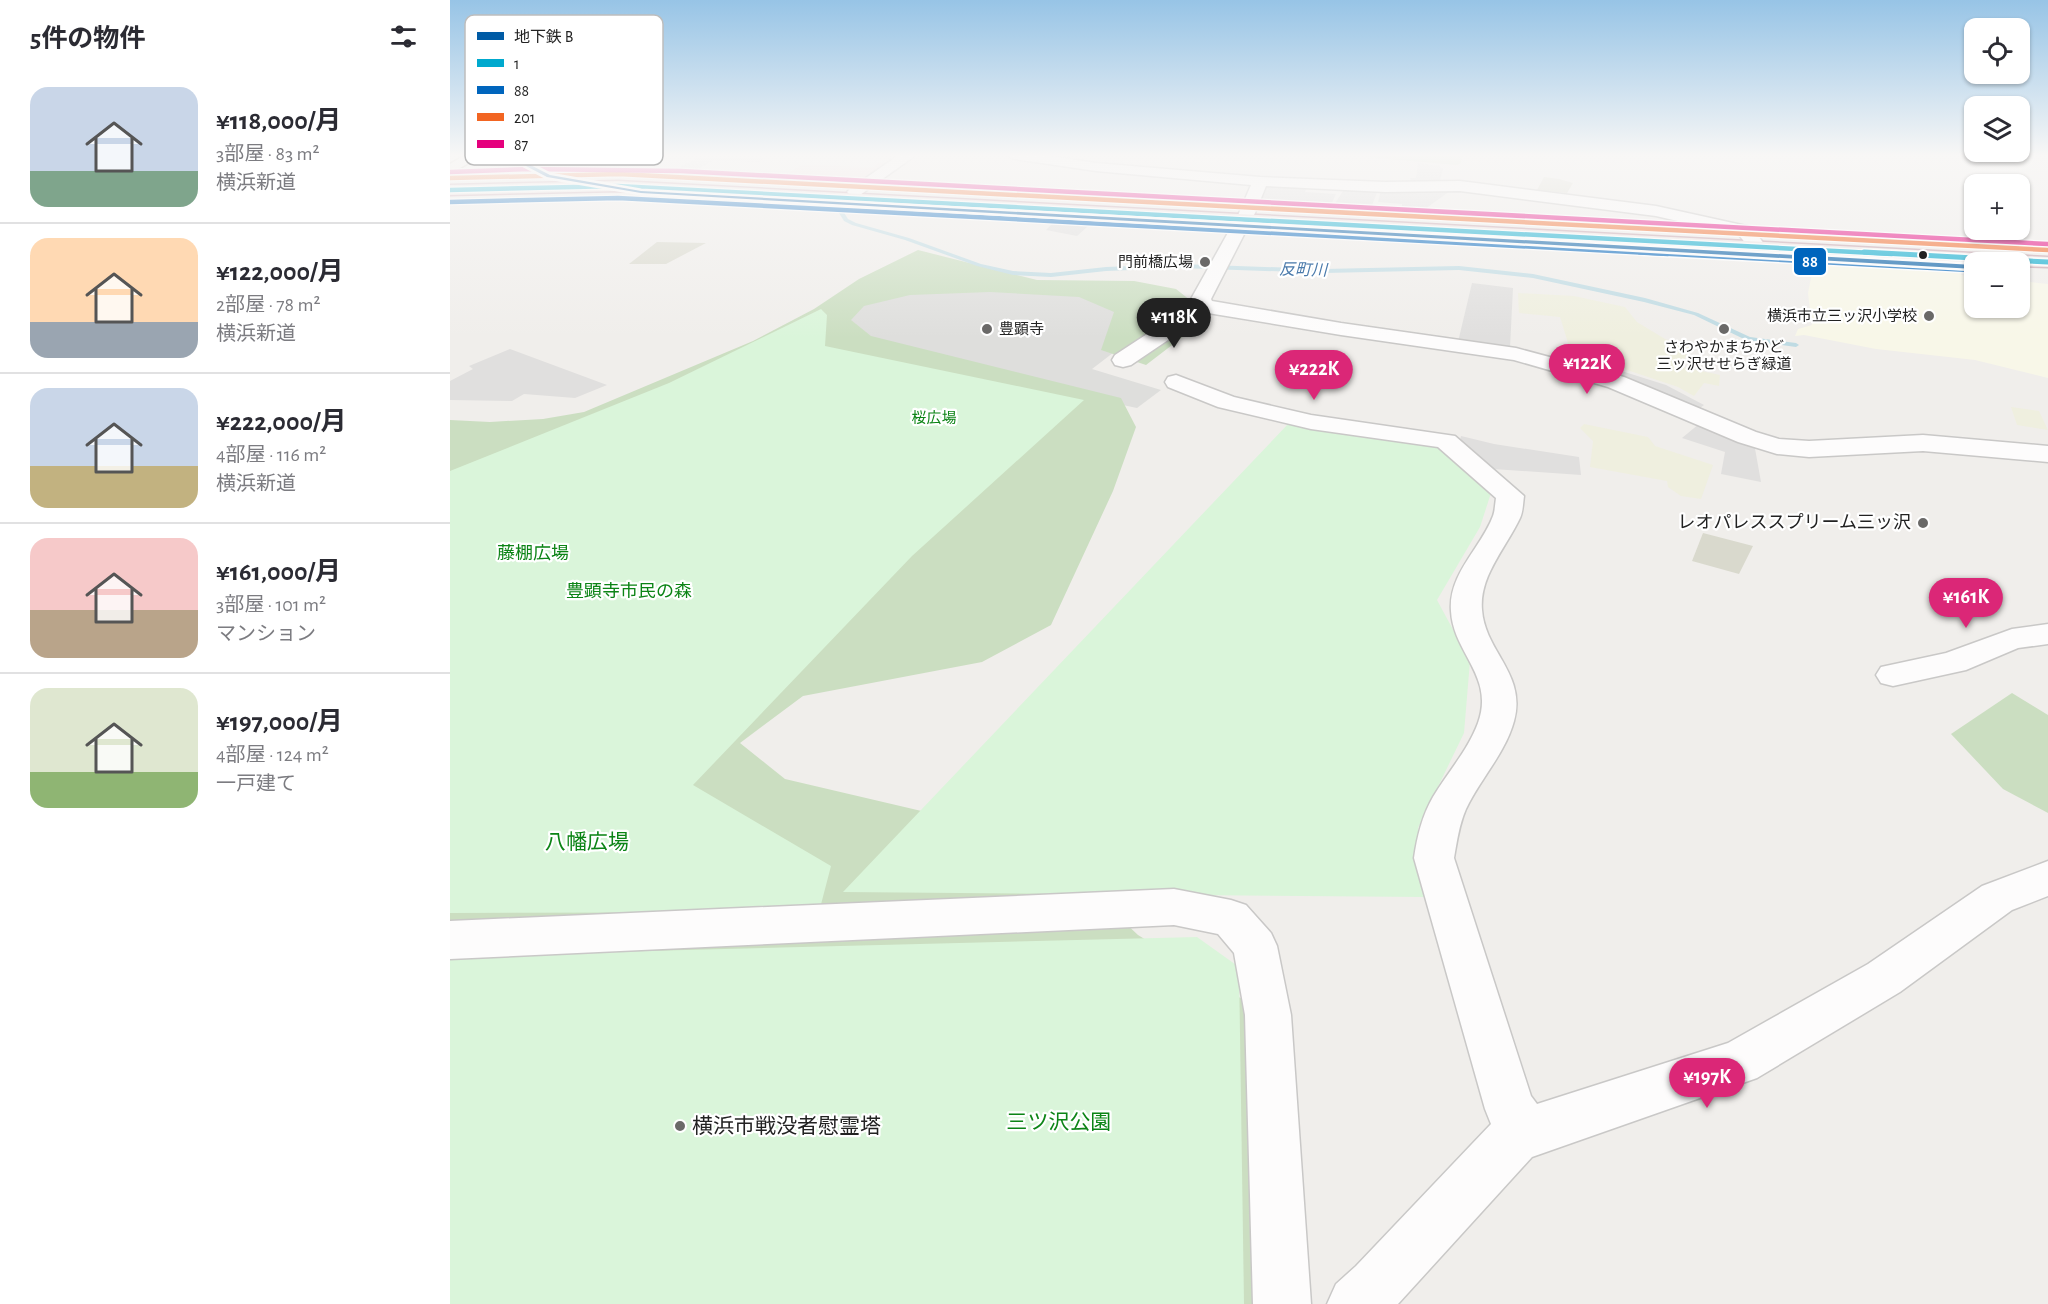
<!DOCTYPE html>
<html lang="ja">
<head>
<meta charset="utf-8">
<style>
  :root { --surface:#fff; --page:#f2f2f3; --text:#2b2b33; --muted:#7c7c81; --line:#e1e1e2; --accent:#db2777 }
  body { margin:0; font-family:"Alegreya Sans","Noto Sans JP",sans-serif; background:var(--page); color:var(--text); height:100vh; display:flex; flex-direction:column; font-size:22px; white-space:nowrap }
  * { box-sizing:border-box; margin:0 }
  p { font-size:20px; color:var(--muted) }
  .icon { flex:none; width:33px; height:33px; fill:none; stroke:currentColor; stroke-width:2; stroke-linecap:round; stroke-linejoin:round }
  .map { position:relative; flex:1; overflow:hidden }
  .side { display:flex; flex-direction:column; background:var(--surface); width:450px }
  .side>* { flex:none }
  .fabs { position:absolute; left:1514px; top:18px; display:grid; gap:12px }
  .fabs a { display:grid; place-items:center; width:66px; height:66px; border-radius:12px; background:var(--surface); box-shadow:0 2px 4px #0004; font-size:30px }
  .price { position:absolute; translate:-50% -51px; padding:0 14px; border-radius:21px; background:var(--accent); color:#fff; font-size:20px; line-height:39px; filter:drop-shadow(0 2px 3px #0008) }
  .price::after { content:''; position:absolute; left:50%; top:36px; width:18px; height:14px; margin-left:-9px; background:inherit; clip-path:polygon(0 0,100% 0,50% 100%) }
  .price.on { background:#222; color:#fff }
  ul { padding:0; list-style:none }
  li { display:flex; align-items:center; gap:18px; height:150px; padding:0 30px }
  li+li { border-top:2px solid var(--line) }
  li span { display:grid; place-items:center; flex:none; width:168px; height:120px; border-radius:18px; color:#555 }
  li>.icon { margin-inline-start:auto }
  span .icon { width:72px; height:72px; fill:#fffc; stroke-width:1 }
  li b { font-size:26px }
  h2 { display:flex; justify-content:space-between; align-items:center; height:72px; padding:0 30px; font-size:26px }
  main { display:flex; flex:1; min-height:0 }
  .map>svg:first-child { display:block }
  .commercial { fill:#f1e3e1 }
  .education { fill:#f8f7e8 }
  .religious { fill:#dededc }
  .construction { fill:#d9d9cd }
  .farmland { fill:#efefdf }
  .forest { fill:#cbdec1 }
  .park { fill:#daf5da }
  .parking { fill:#e0dfde }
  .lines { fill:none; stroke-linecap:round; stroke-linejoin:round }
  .stream { fill:#bfdbe3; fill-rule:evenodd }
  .minor-casing { stroke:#c9c8c7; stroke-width:3 }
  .primary-casing { stroke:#a79c86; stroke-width:3 }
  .trunk-casing { stroke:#c5a2ac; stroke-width:3 }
  .minor { fill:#fdfcfc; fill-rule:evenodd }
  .primary { fill:#f3ede7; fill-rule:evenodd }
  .trunk { fill:#f0e6e4; fill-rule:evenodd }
  .bus-1-far1-casing { stroke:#fff; stroke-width:7 }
  .bus-1-casing { stroke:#fff; stroke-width:8 }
  .bus-2-far1-casing { stroke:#fff; stroke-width:7 }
  .bus-2-casing { stroke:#fff; stroke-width:8 }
  .bus-3-casing { stroke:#fff; stroke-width:7 }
  .bus-4-casing { stroke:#fff; stroke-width:7 }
  .bus-1-far1 { stroke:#00a9ce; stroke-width:4.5 }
  .bus-1 { stroke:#00a9ce; stroke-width:5 }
  .bus-2-far1 { stroke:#0065bd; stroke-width:4.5 }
  .bus-2 { stroke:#0065bd; stroke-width:5 }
  .bus-3 { stroke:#f26522; stroke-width:4.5 }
  .bus-4 { stroke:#e5007d; stroke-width:4.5 }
  .metro-1-casing { stroke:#fff; stroke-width:5 }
  .metro-1 { fill:#005ba5; fill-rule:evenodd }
  .bus-dot { fill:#222; stroke:#fff; stroke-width:2 }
  .poi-dot { fill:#6a6968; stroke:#fff; stroke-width:2 }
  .labels { text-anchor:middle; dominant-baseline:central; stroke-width:4.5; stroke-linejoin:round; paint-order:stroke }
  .far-poi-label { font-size:15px; fill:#222; stroke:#fff; text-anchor:end }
  .far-park-label { font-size:15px; fill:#0c8416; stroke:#fff }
  .far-water-label { font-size:16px; font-style:italic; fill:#4a7aab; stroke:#fff }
  .poi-label { font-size:18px; fill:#222; stroke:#fff; text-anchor:end }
  .park-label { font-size:18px; fill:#0c8416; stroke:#fff }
  .near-park-label { font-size:21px; fill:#0c8416; stroke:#fff }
  .near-poi-label { font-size:21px; fill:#222; stroke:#fff; text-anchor:start }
  .key { fill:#fff; stroke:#bdbdbd; stroke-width:1.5 }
  .key-label { font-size:16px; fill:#222 }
  .line-badge { stroke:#fff; stroke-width:2 }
  .badge-label { font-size:16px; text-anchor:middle; font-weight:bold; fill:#fff }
</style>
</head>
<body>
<main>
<section class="side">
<h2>5件の物件<svg class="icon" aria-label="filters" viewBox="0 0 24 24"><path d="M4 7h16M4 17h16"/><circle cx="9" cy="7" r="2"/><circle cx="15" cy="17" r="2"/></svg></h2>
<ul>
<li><span style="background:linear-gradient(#c9d6e8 70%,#7fa58c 0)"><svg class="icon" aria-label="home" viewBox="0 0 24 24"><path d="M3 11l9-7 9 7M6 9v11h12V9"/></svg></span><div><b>¥118,000/月</b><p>3部屋 · 83 m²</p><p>横浜新道</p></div></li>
<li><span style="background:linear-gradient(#ffd9b3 70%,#9aa5b1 0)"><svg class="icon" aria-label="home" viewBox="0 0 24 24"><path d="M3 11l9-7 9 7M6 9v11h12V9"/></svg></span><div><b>¥122,000/月</b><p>2部屋 · 78 m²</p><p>横浜新道</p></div></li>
<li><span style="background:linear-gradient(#c9d6e8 65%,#c2b280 0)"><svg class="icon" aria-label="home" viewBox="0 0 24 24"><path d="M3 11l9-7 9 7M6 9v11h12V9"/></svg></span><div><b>¥222,000/月</b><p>4部屋 · 116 m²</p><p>横浜新道</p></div></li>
<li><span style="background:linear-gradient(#f6c9c9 60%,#b9a48a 0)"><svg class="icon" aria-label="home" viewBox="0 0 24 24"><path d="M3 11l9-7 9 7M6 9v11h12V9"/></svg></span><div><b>¥161,000/月</b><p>3部屋 · 101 m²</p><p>マンション</p></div></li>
<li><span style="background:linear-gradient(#dfe7d0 70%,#8fb573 0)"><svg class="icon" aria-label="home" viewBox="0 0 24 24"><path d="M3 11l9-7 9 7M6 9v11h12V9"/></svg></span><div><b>¥197,000/月</b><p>4部屋 · 124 m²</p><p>一戸建て</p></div></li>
</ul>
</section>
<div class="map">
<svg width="1598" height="1304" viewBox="0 0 1598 1304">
  <rect width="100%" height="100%" fill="#f0eeeb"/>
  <path class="commercial" d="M428,163H440L409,185L325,181L352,165L424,167Z"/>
  <path class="education" d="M1371,256L1509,265L1511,275L1524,276V308H1569V281L1598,284V378L1525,360L1426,349L1354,335L1345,336L1348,329L1362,325L1358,293L1365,258Z"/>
  <path class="religious" d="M469,254L576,282L728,303L642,369L711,390L687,408L380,344L381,314Z"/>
  <g class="construction">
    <path d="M1094,177L1109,179L1123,183L1117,193L1087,190Z"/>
    <path d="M207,242L256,243L216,264H179Z"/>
    <path d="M1253,533L1303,546L1289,574L1242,561Z"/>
  </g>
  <g class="farmland">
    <path d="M1068,293L1124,296L1175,307L1187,322L1215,339L1239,347L1232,367L1270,375L1269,386L1254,383L1244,396L1228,387L1153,362L1154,350L1119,346L1110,317L1069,313Z"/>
    <path d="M1561,407L1589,411L1598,430L1567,425Z"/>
    <path d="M1134,424L1198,437L1205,446L1263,465L1251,499L1231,496L1218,487L1217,481L1140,467L1143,441L1130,428Z"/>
  </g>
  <g class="forest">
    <path d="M918,155H1005L1012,156L1011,163L1007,165L915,157Z"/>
    <path d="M468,250L587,280L684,281L726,289L760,316L696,365L651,350L664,312L629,297L540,292L460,295L414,306L401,320L421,336L671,398L686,427L663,491L601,625L532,662L353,696L290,743L335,779L480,813L590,843L688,935L818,1015L828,1304H0V420L40,422L93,419L134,412L303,341L364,309L409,279Z"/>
    <path d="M1562,693L1598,715V813L1553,789L1501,734Z"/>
  </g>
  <g class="park">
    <path d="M371,309L377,315L375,346L634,400L462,556L243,785L381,866L369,912L0,913V471L219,383Z"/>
    <path d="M839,423L909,437L989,447L1041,493L1030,527L987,600L1020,661L1014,733L968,828L975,897L393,892Z"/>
    <path d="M747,937L789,967L794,1304H0V956Z"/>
  </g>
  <g class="parking">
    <path d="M243,155H321L309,162L264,160L242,172H221L250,156Z"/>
    <path d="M968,163L990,166L993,169L989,184L963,185L960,178H966Z"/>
    <path d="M815,186L857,187L855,192L886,194L881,205L809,200Z"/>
    <path d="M895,188L928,190L921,208L884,205Z"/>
    <path d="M991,189L1000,191L968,214H952V204L928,202L931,190Z"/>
    <path d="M610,216L647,218L627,236L596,230Z"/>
    <path d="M1022,283L1063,288L1060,347L1008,342Z"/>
    <path d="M60,349L157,385L125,398L74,394L62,401L0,400V381L23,369L19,366Z"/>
    <path d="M1162,368L1216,385L1254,405L1247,410L1157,373Z"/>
    <path d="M1249,424L1304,443L1311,482L1271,474L1275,452L1232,438Z"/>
    <path d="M1011,436L1044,444L1129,457L1131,475L1043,469L1009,444Z"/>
  </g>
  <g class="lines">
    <path class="stream" d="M362,207L393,211L398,219L406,223L459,238L531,264L563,271L601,273L656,267L731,264L874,269L1009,266L1083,274L1195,298L1248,313L1300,337L1346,343L1349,345L1346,347L1296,340L1244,315L1194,302L1083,278L1009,270L874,273L731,268L656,271L601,277L563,275L527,266L455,240L402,225L394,221L389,213L360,210Z"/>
    <defs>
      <g id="minor">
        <path d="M449,155H466L410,195H400L397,192L400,189Z"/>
        <path d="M557,155H594L646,163L810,177L935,182L1010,181L1206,206L1301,227L1315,245L1312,249H1300L1289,235L1206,216L1010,191L935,192L816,186L805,213L761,299L762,301L891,323L1066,348L1174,377L1306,432L1329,439L1359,441L1473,435L1598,446V462L1473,451L1359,457L1327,454L1288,442L1158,387L1064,360L891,335L758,313L681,365L673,367L665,365L662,360L665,355L743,304L741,299L789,213L801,185L646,171L564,159Z"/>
        <path d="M726,375L784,397L861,415L1005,436L1074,496C1073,503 1073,512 1070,518C1056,548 1029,576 1032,610C1035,652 1077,674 1064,721C1055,754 1030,779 1016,809C1009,825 1007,841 1004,858L1081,1096L1087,1104L1278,1043L1418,964L1532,886L1598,861V896L1562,910L1450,992L1307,1078L1082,1157L948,1304H877L886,1284L906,1266L1041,1124L1035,1109L964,858C967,837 972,816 983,797C998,772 1018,750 1028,723C1045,676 1003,653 1001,611C998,574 1031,548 1043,516C1045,511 1045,504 1046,498L988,447L861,429L768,407L718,387L715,382L718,377Z"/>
        <path d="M1598,624V644L1568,648L1516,670L1443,686L1431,683L1426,675L1431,667L1496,653L1562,629Z"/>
        <path d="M724,889L781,900L796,905L821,933L827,946L841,1015L861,1304H803L795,1015L784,953L768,934L724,925L0,959V921Z"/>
      </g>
      <path id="primary" d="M15,155H32L0,174V164Z"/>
      <path id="trunk" d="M168,181L1598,257V267L1569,266V262L1524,263L168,191L0,195V185Z"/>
    </defs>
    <use href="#minor" class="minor-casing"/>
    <use href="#primary" class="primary-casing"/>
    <use href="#trunk" class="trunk-casing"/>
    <use href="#minor" class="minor"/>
    <use href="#primary" class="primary"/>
    <use href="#trunk" class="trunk"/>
    <defs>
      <path id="bus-1-far1" d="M0,190L168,186L1442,254"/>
      <path id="bus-1" d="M1414,252L1598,262"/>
      <path id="bus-2-far1" d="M0,202L168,198L1218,254"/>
      <path id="bus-2" d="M1189,252L1524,270"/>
      <path id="bus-3" d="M0,178L169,174L1598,250"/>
      <path id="bus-4" d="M0,172L79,169L231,171L1598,244"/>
    </defs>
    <use href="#bus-1-far1" class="bus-1-far1-casing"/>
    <use href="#bus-1" class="bus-1-casing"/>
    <use href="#bus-2-far1" class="bus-2-far1-casing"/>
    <use href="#bus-2" class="bus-2-casing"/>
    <use href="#bus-3" class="bus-3-casing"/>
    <use href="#bus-4" class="bus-4-casing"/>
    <use href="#bus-1-far1" class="bus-1-far1"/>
    <use href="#bus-1" class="bus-1"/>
    <use href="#bus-2-far1" class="bus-2-far1"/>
    <use href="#bus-2" class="bus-2"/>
    <use href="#bus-3" class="bus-3"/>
    <use href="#bus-4" class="bus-4"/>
    <defs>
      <path id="metro-1" d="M55,155H61L100,175L191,191L1524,265V269L191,193L97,177Z"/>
    </defs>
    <use href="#metro-1" class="metro-1-casing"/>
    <use href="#metro-1" class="metro-1"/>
  </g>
  <linearGradient id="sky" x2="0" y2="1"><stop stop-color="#97c4e6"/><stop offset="0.46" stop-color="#f8f7f6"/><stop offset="1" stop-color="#f8f7f6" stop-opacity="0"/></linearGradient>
  <rect width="1598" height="338" fill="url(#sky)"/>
  <circle class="bus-dot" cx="1473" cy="255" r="5"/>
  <g class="poi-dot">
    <circle cx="755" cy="262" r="6"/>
    <circle cx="1479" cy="316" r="6"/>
    <circle cx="537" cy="329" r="6"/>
    <circle cx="1274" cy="329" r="6"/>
    <circle cx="1473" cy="523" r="6"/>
    <circle cx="230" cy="1126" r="6"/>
  </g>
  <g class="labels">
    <g class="far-poi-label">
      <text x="743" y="262">門前橋広場</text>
      <text x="1467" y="316">横浜市立三ッ沢小学校</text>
      <text x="549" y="329" text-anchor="start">豊顕寺</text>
      <text x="1274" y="347" text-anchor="middle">さわやかまちかど<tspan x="1274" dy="17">三ッ沢せせらぎ緑道</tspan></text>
    </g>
    <g class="far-park-label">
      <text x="484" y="418">桜広場</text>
    </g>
    <g class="far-water-label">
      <text transform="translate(853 270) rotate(1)">反町川</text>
    </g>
    <g class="poi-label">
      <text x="1461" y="523">レオパレススプリーム三ッ沢</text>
    </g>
    <g class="park-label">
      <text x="83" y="554">藤棚広場</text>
      <text x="179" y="592">豊顕寺市民の森</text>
    </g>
    <g class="near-park-label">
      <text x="137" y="842">八幡広場</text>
      <text x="609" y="1122">三ツ沢公園</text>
    </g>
    <g class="near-poi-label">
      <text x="242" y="1126">横浜市戦没者慰霊塔</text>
    </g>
  </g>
  <rect x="15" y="15" width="198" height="150" rx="9" class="key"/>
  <rect x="27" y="32" width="27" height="8" fill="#005ba5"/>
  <rect x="27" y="59" width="27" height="8" fill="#00a9ce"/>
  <rect x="27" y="86" width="27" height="8" fill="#0065bd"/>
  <rect x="27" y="113" width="27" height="8" fill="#f26522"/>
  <rect x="27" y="140" width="27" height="8" fill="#e5007d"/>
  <g class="key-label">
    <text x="64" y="42">地下鉄 B</text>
    <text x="64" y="69">1</text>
    <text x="64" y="96">88</text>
    <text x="64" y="123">201</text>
    <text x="64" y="150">87</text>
  </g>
  <rect class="line-badge" x="1343" y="247" width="34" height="29" rx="6" fill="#0065bd"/>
  <g class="badge-label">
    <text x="1360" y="267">88</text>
  </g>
</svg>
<div class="fabs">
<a><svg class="icon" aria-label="locate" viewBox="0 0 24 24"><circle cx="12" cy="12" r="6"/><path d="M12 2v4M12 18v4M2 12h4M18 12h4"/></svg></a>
<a><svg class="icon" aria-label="layers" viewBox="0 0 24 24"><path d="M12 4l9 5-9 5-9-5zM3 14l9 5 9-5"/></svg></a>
<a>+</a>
<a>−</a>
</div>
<b class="price on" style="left:724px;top:349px">¥118K</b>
<b class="price" style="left:1137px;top:395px">¥122K</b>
<b class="price" style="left:864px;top:401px">¥222K</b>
<b class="price" style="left:1516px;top:629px">¥161K</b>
<b class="price" style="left:1257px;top:1109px">¥197K</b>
</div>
</main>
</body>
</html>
